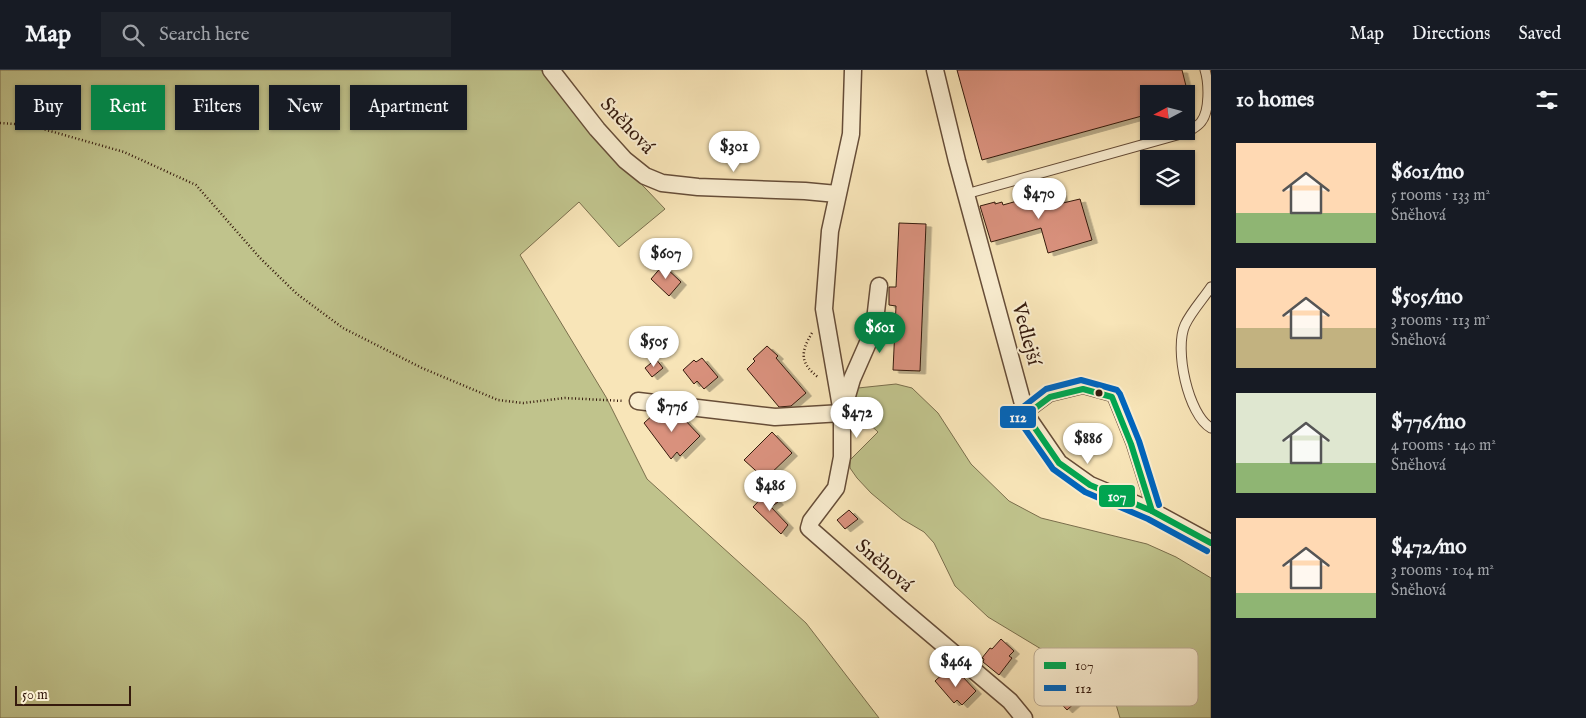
<!DOCTYPE html>
<html lang="en">
<head>
<meta charset="utf-8">
<style>
  :root { --surface:#171b24; --page:#20242c; --text:#f1f3f6; --muted:#9ea1a6; --line:#363941; --accent:#0b8043 }
  body { margin:0; font-family:"IM FELL English",serif; background:var(--page); color:var(--text); height:100vh; display:flex; flex-direction:column; font-size:19px; white-space:nowrap }
  * { box-sizing:border-box; margin:0 }
  p { font-size:16px; color:var(--muted) }
  .icon { flex:none; width:28px; height:28px; fill:none; stroke:currentColor; stroke-width:2; stroke-linecap:round; stroke-linejoin:round }
  .map { position:relative; flex:1; overflow:hidden }
  .panel { display:flex; flex-direction:column; background:var(--surface); width:375px }
  .panel>* { flex:none }
  .banner { position:absolute; left:15px; top:15px; width:475px; height:45px; display:flex; gap:10px }
  .needle { width:32px; rotate:263deg }
  .tools { position:absolute; left:1140px; top:15px; display:grid; gap:10px }
  .tools a { display:grid; place-items:center; width:55px; height:55px; border-radius:0px; background:var(--surface); box-shadow:0 1px 4px #0004; font-size:25px }
  .scale { position:absolute; left:15px; bottom:12px; width:116px; box-sizing:border-box; padding-left:5px; border:2px solid #351a0d; border-top:0; font-size:14px; line-height:18px; white-space:nowrap; color:#351a0d; -webkit-text-stroke:4px #faeed1; paint-order:stroke }
  .price { position:absolute; translate:-50% -42px; padding:0 11px; border-radius:18px; background:#fff; color:#222; font-size:16px; line-height:32px; filter:drop-shadow(0 1px 2px #0008) }
  .price::after { content:''; position:absolute; left:50%; top:30px; width:15px; height:11px; margin-left:-8px; background:inherit; clip-path:polygon(0 0,100% 0,50% 100%) }
  .price.active { background:var(--accent); color:#fff }
  ul { padding:0; list-style:none }
  li { display:flex; align-items:center; gap:15px; height:125px; padding:0 25px }
  li span { display:grid; place-items:center; flex:none; width:140px; height:100px; border-radius:0px; color:#555 }
  li>.icon { margin-inline-start:auto }
  span .icon { width:60px; height:60px; fill:#fffc; stroke-width:1 }
  li b { font-size:21px }
  h2 { display:flex; justify-content:space-between; align-items:center; height:60px; padding:0 25px; font-size:21px }
  .pill { padding:0 18px; border-radius:0px; background:var(--surface); box-shadow:0 1px 4px #0004; font-size:18px; line-height:45px }
  .pill.active { background:var(--accent); color:#fff }
  header { display:flex; align-items:center; gap:30px; box-sizing:border-box; height:70px; padding:0 25px; background:var(--surface); border-bottom:1px solid var(--line) }
  header strong { font-size:24px }
  nav { display:flex; gap:28px; margin-inline-start:auto; font-size:18px }
  .search { width:350px; height:45px; background:var(--page); display:flex; align-items:center; gap:12px; box-sizing:border-box; padding:0 18px; border-radius:0px; color:var(--muted); font-size:19px }
  main { display:flex; flex:1; min-height:0 }
  .map>svg:first-child { display:block }
  .green { fill:#c0c38c; stroke:#7a6e4c }
  .building { fill:#d9917d; stroke:#351a0d; filter:url(#shadow) }
  .lines { fill:none; stroke-linecap:round; stroke-linejoin:round }
  .service-casing { stroke:#664d38; stroke-width:11 }
  .minor-casing { stroke:#664d38; stroke-width:19 }
  .path { stroke:#351a0d; stroke-width:2.5; stroke-dasharray:1 2.5; stroke-linecap:butt }
  .service { stroke:#faeed1; stroke-width:9 }
  .minor { stroke:#faeed1; stroke-width:16 }
  .bus-1-casing { stroke:#faeed1; stroke-width:10 }
  .bus-2-casing { stroke:#faeed1; stroke-width:10 }
  .bus-1 { stroke:#00a651; stroke-width:6 }
  .bus-2 { stroke:#0065bd; stroke-width:6 }
  .bus-dot { fill:#351a0d; stroke:#faeed1; stroke-width:2 }
  .labels { text-anchor:middle; dominant-baseline:central; stroke-width:4; stroke-linejoin:round; paint-order:stroke }
  .street-label { font-size:20px; fill:#351a0d; stroke:#faeed1 }
  .key { fill:#faeed1; stroke:#bfae96; stroke-width:1 }
  .key-label { font-size:14px; fill:#351a0d }
  .line-badge { stroke:#faeed1; stroke-width:2 }
  .badge-label { font-size:14px; text-anchor:middle; font-weight:bold; fill:#fff }
</style>
</head>
<body>
<header>
<strong>Map</strong>
<div class="search"><svg class="icon" aria-label="search" viewBox="0 0 24 24"><circle cx="10" cy="10" r="6"/><path d="M15 15l6 6"/></svg>Search here</div>
<nav><a>Map</a><a>Directions</a><a>Saved</a></nav>
</header>
<main>
<div class="map">
<svg width="1211" height="648" viewBox="0 0 1211 648">
  <defs>
    <filter id="shadow"><feDropShadow dx="5.5" dy="3" stdDeviation="0" flood-color="#0004"/></filter>
  </defs>
  <rect width="100%" height="100%" fill="#f8e5b8"/>
  <filter id="stains"><feTurbulence type="fractalNoise" baseFrequency=".004" numOctaves="4"/><feColorMatrix values="0 0 0 0 .2 0 0 0 0 .09 0 0 0 0 .02 0 0 0 .5 -.17"/></filter>
  <radialGradient id="worn" r=".72"><stop offset=".6" stop-color="#630" stop-opacity="0"/><stop offset="1" stop-color="#630" stop-opacity=".3"/></radialGradient>
  <g class="green">
    <path d="M0,0H541L588,58L665,139L619,177L579,132L520,185L606,327L647,409L806,553L879,648H0Z"/>
    <path d="M896,314L912,318L938,343L971,394L1009,431L1041,448L1147,474L1176,487L1211,508V648H1120L1115,631L1107,622L1061,591L988,547L955,516L934,473L924,462L902,449L871,423L857,408L850,398V390L878,362L853,339L850,328L858,318Z"/>
  </g>
  <g class="building">
    <path d="M957,0H1182L1188,24H1149V44L982,90Z"/>
    <path d="M1060,119L1063,133L1080,129L1092,170L1048,183L1041,158L991,172L980,136L995,132V134L1002,132L1003,135Z"/>
    <path d="M899,153L926,154L920,301L893,300L896,236L889,235V217H896Z"/>
    <path d="M663,195L681,212L669,226L651,209Z"/>
    <path d="M767,276L778,286L776,288L806,323L791,336L779,337L747,299L755,291L753,289Z"/>
    <path d="M702,288L718,307L704,319L697,311L694,314L683,300L694,290L696,292Z"/>
    <path d="M656,289L663,298L652,307L645,298Z"/>
    <path d="M655,343L661,344L666,348L669,345L676,346L680,350L683,348L700,366L680,386L677,382L671,389L644,353Z"/>
    <path d="M772,362L792,383L765,409L744,390Z"/>
    <path d="M768,421L778,432L771,437L788,455L781,464L753,437Z"/>
    <path d="M849,440L858,449L845,459L837,450Z"/>
    <path d="M1001,569L1014,581L1009,586L1012,588L999,605L983,592L984,589L982,588L990,578L992,579Z"/>
    <path d="M947,600L957,611L962,606L976,621L962,635L957,630L954,633L935,611Z"/>
    <path d="M1066,618L1078,630L1067,640L1056,628Z"/>
  </g>
  <g class="lines">
    <defs>
      <g id="service">
        <path d="M966,124L1188,62C1192,59 1198,56 1201,52C1210,41 1209,13 1205,0"/>
        <path d="M1211,217C1203,229 1191,242 1185,255C1174,279 1188,345 1211,358"/>
        <path d="M1026,345L1050,327L1083,319L1112,327L1131,374L1152,440"/>
      </g>
      <g id="minor">
        <path d="M551,0L597,59L625,90L645,106L662,113L698,117L805,121L837,124"/>
        <path d="M853,0L851,64L830,161L824,239L842,343V387L836,418L811,451L809,458L899,537L1010,631L1024,648"/>
        <path d="M935,0L957,91L1026,345L1059,393L1090,415L1152,441L1211,473"/>
        <path d="M638,331L775,347L842,343L852,309L874,259L879,216"/>
      </g>
    </defs>
    <use href="#service" class="service-casing"/>
    <use href="#minor" class="minor-casing"/>
    <g class="path">
      <path d="M0,53L29,55L124,82L196,115L260,188L297,224L343,258L422,298L498,330L523,333L565,328L624,331"/>
      <path d="M812,263C800,283 800,293 819,308"/>
    </g>
    <use href="#service" class="service"/>
    <use href="#minor" class="minor"/>
    <defs>
      <g id="bus-1">
        <path d="M1083,319L1112,327L1131,374L1152,441L1090,415L1059,393L1026,345L1050,327Z"/>
        <path d="M1152,441L1211,473"/>
      </g>
      <path id="bus-2" d="M1159,435L1139,371L1120,324L1117,320L1081,310L1046,319L1019,340L1017,344L1018,349L1053,399L1085,422L1148,449L1207,481"/>
    </defs>
    <use href="#bus-1" class="bus-1-casing"/>
    <use href="#bus-2" class="bus-2-casing"/>
    <use href="#bus-1" class="bus-1"/>
    <use href="#bus-2" class="bus-2"/>
  </g>
  <circle class="bus-dot" cx="1099" cy="323" r="4.5"/>
  <g class="labels">
    <g class="street-label">
      <text transform="translate(627 56) rotate(47)">Sněhová</text>
      <text transform="translate(1026 264) rotate(75)">Vedlejší</text>
      <text transform="translate(884 496) rotate(41)">Sněhová</text>
    </g>
  </g>
  <rect x="1034" y="578" width="164" height="58" rx="8" class="key"/>
  <rect x="1044" y="592" width="22" height="7" fill="#00a651"/>
  <rect x="1044" y="615" width="22" height="6" fill="#0065bd"/>
  <g class="key-label">
    <text x="1075" y="600">107</text>
    <text x="1075" y="623">112</text>
  </g>
  <g class="line-badge">
    <rect x="999" y="335" width="38" height="24" rx="5" fill="#0065bd"/>
    <rect x="1098" y="414" width="38" height="24" rx="5" fill="#00a651"/>
  </g>
  <g class="badge-label">
    <text x="1018" y="352">112</text>
    <text x="1117" y="431">107</text>
  </g>
  <rect width="100%" height="100%" filter="url(#stains)"/>
  <rect width="100%" height="100%" fill="url(#worn)"/>
</svg>
<div class="tools">
<a><svg class="needle" viewBox="-14 -14 28 28"><path d="M0-13l5 13h-10z" fill="#e53935"/><path d="M0 13l5-13h-10z" fill="#9ea1a6"/></svg></a>
<a><svg class="icon" aria-label="layers" viewBox="0 0 24 24"><path d="M12 4l9 5-9 5-9-5zM3 14l9 5 9-5"/></svg></a>
</div>
<div class="scale">50 m</div>
<b class="price" style="left:734px;top:103px">$301</b>
<b class="price" style="left:1039px;top:150px">$470</b>
<b class="price" style="left:666px;top:210px">$607</b>
<b class="price active" style="left:880px;top:284px">$601</b>
<b class="price" style="left:654px;top:298px">$505</b>
<b class="price" style="left:672px;top:363px">$776</b>
<b class="price" style="left:857px;top:369px">$472</b>
<b class="price" style="left:1088px;top:395px">$886</b>
<b class="price" style="left:770px;top:442px">$486</b>
<b class="price" style="left:956px;top:618px">$464</b>
<div class="banner">
<a class="pill">Buy</a>
<a class="pill active">Rent</a>
<a class="pill">Filters</a>
<a class="pill">New</a>
<a class="pill">Apartment</a>
</div>
</div>
<section class="panel">
<h2>10 homes<svg class="icon" aria-label="filters" viewBox="0 0 24 24"><path d="M4 7h16M4 17h16"/><circle cx="9" cy="7" r="2"/><circle cx="15" cy="17" r="2"/></svg></h2>
<ul>
<li><span style="background:linear-gradient(#ffd9b3 70%,#8fb573 0)"><svg class="icon" aria-label="home" viewBox="0 0 24 24"><path d="M3 11l9-7 9 7M6 9v11h12V9"/></svg></span><div><b>$601/mo</b><p>5 rooms · 133 m²</p><p>Sněhová</p></div></li>
<li><span style="background:linear-gradient(#ffd9b3 60%,#c2b280 0)"><svg class="icon" aria-label="home" viewBox="0 0 24 24"><path d="M3 11l9-7 9 7M6 9v11h12V9"/></svg></span><div><b>$505/mo</b><p>3 rooms · 113 m²</p><p>Sněhová</p></div></li>
<li><span style="background:linear-gradient(#dfe7d0 70%,#8fb573 0)"><svg class="icon" aria-label="home" viewBox="0 0 24 24"><path d="M3 11l9-7 9 7M6 9v11h12V9"/></svg></span><div><b>$776/mo</b><p>4 rooms · 140 m²</p><p>Sněhová</p></div></li>
<li><span style="background:linear-gradient(#ffd9b3 75%,#8fb573 0)"><svg class="icon" aria-label="home" viewBox="0 0 24 24"><path d="M3 11l9-7 9 7M6 9v11h12V9"/></svg></span><div><b>$472/mo</b><p>3 rooms · 104 m²</p><p>Sněhová</p></div></li>
</ul>
</section>
</main>
</body>
</html>
